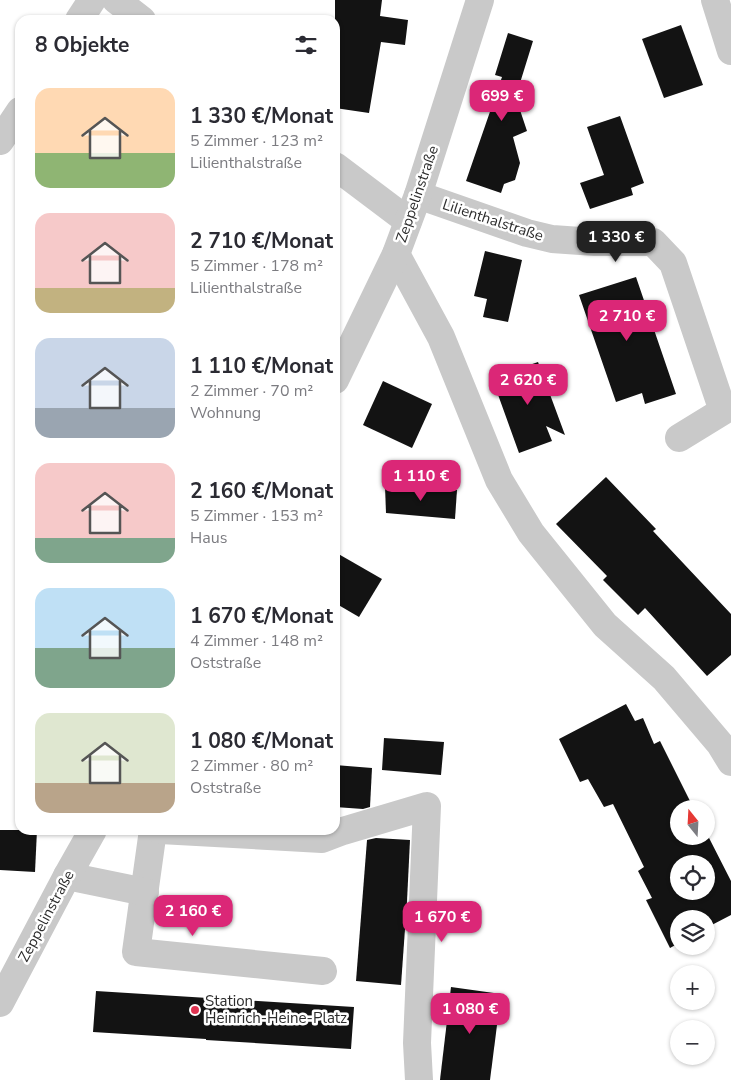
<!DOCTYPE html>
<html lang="de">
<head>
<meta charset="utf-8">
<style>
  :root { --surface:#fff; --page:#f2f2f3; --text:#2b2b33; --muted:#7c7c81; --accent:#db2777 }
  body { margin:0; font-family:"Nunito Sans",sans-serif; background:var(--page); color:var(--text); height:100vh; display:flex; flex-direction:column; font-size:19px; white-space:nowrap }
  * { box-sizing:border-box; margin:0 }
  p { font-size:16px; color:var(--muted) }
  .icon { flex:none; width:28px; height:28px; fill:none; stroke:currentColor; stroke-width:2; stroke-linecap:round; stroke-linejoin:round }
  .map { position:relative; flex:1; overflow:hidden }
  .details { position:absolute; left:15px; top:15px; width:325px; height:820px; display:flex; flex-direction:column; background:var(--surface); border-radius:15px; box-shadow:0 1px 4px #0004 }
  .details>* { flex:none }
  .needle { width:32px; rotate:342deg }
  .tools { position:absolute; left:670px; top:800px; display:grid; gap:10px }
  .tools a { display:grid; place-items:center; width:45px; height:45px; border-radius:50%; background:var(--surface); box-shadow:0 1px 4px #0004; font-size:25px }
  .price { position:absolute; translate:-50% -42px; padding:0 11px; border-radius:10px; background:var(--accent); color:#fff; font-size:16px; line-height:32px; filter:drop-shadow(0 1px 2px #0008) }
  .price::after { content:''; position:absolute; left:50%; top:30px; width:15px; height:11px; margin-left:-8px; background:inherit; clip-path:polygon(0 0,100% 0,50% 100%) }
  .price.on { background:#222; color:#fff }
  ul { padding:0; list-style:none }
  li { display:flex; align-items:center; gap:15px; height:125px; padding:0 20px }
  li span { display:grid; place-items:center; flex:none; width:140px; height:100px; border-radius:15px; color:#555 }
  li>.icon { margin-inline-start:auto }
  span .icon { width:60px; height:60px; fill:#fffc; stroke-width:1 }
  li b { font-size:21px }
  h2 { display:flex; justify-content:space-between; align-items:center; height:60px; padding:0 20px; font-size:21px }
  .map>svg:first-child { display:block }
  .building { fill:#131313; fill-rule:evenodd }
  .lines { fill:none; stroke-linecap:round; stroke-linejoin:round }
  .minor { stroke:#c9c9c9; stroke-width:28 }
  .poi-dot { fill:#df3351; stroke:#fff; stroke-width:2 }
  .labels { text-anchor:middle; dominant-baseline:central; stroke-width:5; stroke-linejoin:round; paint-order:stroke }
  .street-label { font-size:15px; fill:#2c2c2c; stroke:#fff }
  .poi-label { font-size:15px; fill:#2c2c2c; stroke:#fff; text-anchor:start }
</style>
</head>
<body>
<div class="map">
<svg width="731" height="1080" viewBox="0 0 731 1080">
  <rect width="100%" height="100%" fill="#fff"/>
  <g class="building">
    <path d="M335,0H382L380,16L408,20L405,45L381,42L369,113L335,108Z"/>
    <path d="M681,25L703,85L664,98L642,39Z"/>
    <path d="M508,33L533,41L520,83L510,80L527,131L513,137L520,163L515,180L504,184L501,193L466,181L502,77L495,75Z"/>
    <path d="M620,116L644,183L631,188L633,195L590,209L580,183L604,175L587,127Z"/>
    <path d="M485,251L522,260L508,322L483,317L487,299L474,296Z"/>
    <path d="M636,277L676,394L645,404L642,393L616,402L579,295Z"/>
    <path d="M538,362L565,435L546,426L552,441L519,453L492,378Z"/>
    <path d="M383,381L432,404L412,448L363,425Z"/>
    <path d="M606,477L656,529L653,531L731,614V655L707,676L645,608L638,615L603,580L607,576L556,524Z"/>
    <path d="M385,486L457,490L455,519L386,513Z"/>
    <path d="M335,552L382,579L359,617L335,603Z"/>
    <path d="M626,704L635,721L643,718L654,744L660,741L694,809H679V836H706V832L731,881V915L706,928V919H679V943L670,948L646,900L652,898L638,871L644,867L613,804L604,807L588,779L580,782L559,739ZM679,864H706V891H679Z"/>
    <path d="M384,738L444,742L441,775L382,770Z"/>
    <path d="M335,765L372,768L370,807L363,809L335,807Z"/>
    <path d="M0,830H37L35,872L0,870Z"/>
    <path d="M376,838L410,840L407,901L401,985L356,981L367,840Z"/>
    <path d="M451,987L501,994L490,1080H440Z"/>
    <path d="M96,991L354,1007L351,1049L206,1040V1039L93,1032Z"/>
  </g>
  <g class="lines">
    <g class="minor">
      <path d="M116,0L142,20"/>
      <path d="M715,0L731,51"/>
      <path d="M79,20L92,0"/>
      <path d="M0,141L20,111"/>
      <path d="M335,166L408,221"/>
      <path d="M418,195L527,233L552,239L595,242H653L673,263L723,411L679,438"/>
      <path d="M396,254L441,337L499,480L531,533L605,625L664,678L720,744L731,762"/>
      <path d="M335,380L396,254L418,195L480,0"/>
      <path d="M153,830L136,952L323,971"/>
      <path d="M160,830L322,839L343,831L427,806L417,1043L419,1080"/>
      <path d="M67,876L145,892"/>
      <path d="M0,1003L67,876L93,830"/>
    </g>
  </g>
  <circle class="poi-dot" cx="195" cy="1010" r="5"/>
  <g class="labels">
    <g class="street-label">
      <text transform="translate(417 194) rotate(-71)">Zeppelinstraße</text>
      <text transform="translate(493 220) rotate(18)">Lilienthalstraße</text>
      <text transform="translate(46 916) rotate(-62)">Zeppelinstraße</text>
    </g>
    <g class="poi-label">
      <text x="205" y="1001">Station<tspan x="205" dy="17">Heinrich-Heine-Platz</tspan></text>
    </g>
  </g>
</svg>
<div class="tools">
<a><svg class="needle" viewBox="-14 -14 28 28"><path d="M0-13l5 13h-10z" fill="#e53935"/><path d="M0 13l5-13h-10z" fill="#7c7c81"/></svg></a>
<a><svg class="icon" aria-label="locate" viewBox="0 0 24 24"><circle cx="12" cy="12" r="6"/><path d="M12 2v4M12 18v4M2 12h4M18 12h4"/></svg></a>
<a><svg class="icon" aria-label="layers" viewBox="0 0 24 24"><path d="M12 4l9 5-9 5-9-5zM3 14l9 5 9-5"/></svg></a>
<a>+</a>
<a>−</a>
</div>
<b class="price" style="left:502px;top:122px">699 €</b>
<b class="price on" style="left:616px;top:263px">1 330 €</b>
<b class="price" style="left:627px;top:342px">2 710 €</b>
<b class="price" style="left:528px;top:406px">2 620 €</b>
<b class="price" style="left:421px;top:502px">1 110 €</b>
<b class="price" style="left:193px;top:937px">2 160 €</b>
<b class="price" style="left:442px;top:943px">1 670 €</b>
<b class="price" style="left:470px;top:1035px">1 080 €</b>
<section class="details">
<h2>8 Objekte<svg class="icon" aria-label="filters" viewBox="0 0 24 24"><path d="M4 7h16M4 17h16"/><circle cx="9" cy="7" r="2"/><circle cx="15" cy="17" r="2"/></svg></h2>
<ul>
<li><span style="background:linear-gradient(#ffd9b3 65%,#8fb573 0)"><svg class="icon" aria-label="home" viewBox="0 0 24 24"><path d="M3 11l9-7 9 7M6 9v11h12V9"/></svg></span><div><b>1 330 €/Monat</b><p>5 Zimmer · 123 m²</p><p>Lilienthalstraße</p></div></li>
<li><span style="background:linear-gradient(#f6c9c9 75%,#c2b280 0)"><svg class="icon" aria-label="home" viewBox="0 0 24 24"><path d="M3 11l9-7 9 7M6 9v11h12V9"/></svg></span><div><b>2 710 €/Monat</b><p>5 Zimmer · 178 m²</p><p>Lilienthalstraße</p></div></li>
<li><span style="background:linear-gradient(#c9d6e8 70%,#9aa5b1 0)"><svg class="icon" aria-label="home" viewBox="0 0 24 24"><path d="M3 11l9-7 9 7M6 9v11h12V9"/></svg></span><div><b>1 110 €/Monat</b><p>2 Zimmer · 70 m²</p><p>Wohnung</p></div></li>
<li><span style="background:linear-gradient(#f6c9c9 75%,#7fa58c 0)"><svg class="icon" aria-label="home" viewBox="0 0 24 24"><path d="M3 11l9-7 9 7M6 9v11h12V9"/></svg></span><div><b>2 160 €/Monat</b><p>5 Zimmer · 153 m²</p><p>Haus</p></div></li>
<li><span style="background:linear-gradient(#bfe0f5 60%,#7fa58c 0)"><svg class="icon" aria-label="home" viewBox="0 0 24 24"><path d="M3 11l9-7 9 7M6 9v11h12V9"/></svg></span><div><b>1 670 €/Monat</b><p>4 Zimmer · 148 m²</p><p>Oststraße</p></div></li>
<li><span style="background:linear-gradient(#dfe7d0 70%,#b9a48a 0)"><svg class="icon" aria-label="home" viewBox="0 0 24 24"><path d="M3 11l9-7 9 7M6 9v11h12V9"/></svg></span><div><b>1 080 €/Monat</b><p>2 Zimmer · 80 m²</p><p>Oststraße</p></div></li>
</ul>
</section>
</div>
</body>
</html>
